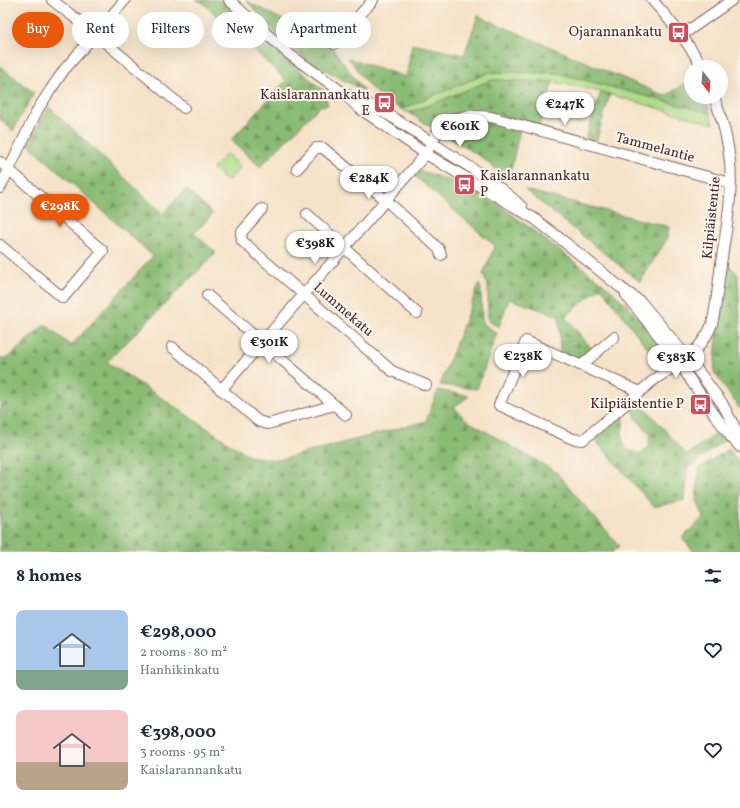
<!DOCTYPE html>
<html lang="en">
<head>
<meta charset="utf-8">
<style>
  :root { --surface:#fff; --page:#f2f2f3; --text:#1f2937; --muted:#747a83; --accent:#ea580c }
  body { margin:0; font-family:Vollkorn,serif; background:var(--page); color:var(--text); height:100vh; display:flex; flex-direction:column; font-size:15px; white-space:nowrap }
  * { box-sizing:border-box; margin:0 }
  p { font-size:13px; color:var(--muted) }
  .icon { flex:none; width:22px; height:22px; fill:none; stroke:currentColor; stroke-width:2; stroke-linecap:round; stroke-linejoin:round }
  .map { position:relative; height:552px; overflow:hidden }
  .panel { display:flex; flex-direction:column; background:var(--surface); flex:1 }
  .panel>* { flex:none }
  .hud { position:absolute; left:12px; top:12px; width:400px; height:36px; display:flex; gap:8px }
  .needle { width:26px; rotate:163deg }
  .buttons { position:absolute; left:684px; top:60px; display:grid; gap:8px }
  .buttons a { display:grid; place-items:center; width:44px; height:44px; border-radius:50%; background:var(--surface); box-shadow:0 4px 16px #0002; font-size:20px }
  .price { position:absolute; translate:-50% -34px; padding:0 9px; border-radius:14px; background:#fff; color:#222; font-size:13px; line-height:26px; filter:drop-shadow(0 1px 2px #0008) }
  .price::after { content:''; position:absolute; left:50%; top:24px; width:12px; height:9px; margin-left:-6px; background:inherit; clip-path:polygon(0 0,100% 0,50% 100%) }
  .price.active { background:var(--accent); color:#fff }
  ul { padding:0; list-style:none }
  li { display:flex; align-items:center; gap:12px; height:100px; padding:0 16px }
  li span { display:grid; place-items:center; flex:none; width:112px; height:80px; border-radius:8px; color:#555 }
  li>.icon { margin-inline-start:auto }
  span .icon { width:48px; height:48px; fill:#fffc; stroke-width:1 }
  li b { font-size:17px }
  h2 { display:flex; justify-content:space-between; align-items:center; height:48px; padding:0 16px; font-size:17px }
  .chip { padding:0 14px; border-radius:18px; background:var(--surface); box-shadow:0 4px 16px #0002; font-size:14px; line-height:36px }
  .chip.active { background:var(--accent); color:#fff }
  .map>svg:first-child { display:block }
  .green { fill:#aedb88; stroke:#7c7d5a }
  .forest { fill:url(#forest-firs); stroke:#6a6d50 }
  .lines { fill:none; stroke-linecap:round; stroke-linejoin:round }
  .minor-casing { stroke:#866362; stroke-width:12 }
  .minor { stroke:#fff; stroke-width:10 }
  .labels { text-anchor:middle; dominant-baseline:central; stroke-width:4; stroke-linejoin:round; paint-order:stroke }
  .poi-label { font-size:14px; fill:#4a1f2b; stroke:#fbf7ec; text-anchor:end }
  .street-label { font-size:14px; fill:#4a1f2b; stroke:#fbf7ec }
</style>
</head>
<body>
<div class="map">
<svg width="740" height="552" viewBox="0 0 740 552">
  <defs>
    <pattern id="forest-firs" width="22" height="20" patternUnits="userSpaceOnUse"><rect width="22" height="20" fill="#8abb74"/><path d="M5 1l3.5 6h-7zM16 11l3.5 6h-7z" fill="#73975f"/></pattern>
  </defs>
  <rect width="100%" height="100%" fill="#fbf7ec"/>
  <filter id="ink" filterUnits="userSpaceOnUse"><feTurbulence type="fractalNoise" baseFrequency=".025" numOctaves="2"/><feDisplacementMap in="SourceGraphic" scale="8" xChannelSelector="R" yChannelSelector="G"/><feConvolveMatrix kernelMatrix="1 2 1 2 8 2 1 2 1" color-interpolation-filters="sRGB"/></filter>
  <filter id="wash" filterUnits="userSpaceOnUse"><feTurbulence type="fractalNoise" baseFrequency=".012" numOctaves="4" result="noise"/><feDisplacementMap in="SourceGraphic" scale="16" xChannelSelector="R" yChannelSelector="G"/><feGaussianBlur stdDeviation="0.9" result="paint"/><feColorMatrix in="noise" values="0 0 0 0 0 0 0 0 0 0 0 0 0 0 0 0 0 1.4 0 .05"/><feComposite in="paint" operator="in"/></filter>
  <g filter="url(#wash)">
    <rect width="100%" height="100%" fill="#f5e2c8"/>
    <g class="green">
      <path d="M490,72L558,73L710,113L713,124L601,92L553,82L492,80L409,113L401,109Z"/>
      <path d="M227,153L241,167L227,182L213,168Z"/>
    </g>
    <g class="forest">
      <path d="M195,0H220L324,91L328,105L320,106L260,167L231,140L286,80L202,2Z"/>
      <path d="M247,1L330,45L364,91L308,61L278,36Z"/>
      <path d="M478,16L665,96L691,80V97H706L710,113L558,73L490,72L401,109L382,98L370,87L348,58L406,77L412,44L464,55Z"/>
      <path d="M0,66L34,93L13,131L0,119Z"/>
      <path d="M492,80L553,82L539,126L492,113L434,129L409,113Z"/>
      <path d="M601,92L610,94L596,142L585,139Z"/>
      <path d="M49,107L163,214L186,189L213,214L194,233L216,253L107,362L249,456L278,460L426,421L438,390L469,396L454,407L466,420L556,472L619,546L613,552H0V358H8L45,324L71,346L153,256L28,144Z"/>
      <path d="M474,120L491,122L520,129L509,179L481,157L443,134C453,123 459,121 474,120Z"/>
      <path d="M421,171L455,182L473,194L477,188L604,284L629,307L663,348L659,363L601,287L565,317L593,350C579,363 577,361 560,353L559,316L509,299L499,327L488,321V286L483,274L495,246L415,176Z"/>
      <path d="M525,190L669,227L667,239L640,282Z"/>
      <path d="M730,266L738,275L740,319V409L714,372L717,336Z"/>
      <path d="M479,284L481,289L482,323L497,333L477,389L440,385Z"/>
      <path d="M639,401L687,455L721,430L727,438L688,468L685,500L654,507L594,439L625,412L622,434L625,449L641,454L648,447L650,434L637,420L632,407Z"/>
      <path d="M729,449L740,464V552H694L682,538L704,517L696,499L699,468Z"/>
    </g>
  </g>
  <g filter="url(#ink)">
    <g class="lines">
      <defs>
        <g id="minor">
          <path d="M52,0L89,29L184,108"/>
          <path d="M229,0L289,54L342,92L359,108L426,154L535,219L572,248L620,287L641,302L696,368L722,403L740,437"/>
          <path d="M652,0C671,21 688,42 702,67"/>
          <path d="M682,35L732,0"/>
          <path d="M334,44L373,0"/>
          <path d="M348,95C381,108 411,129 440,148C468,166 498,184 522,207"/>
          <path d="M0,162L103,251L63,298L0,245"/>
          <path d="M297,169L316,148H323L386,200L439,249L441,255"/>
          <path d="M0,188L38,109L51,89L64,70L125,0"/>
          <path d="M262,209L241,233L242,241L392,371L426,385"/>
          <path d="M307,214L417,313"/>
          <path d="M207,295L346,415"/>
          <path d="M626,295L680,362L687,375L714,414L731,437L740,447"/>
          <path d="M172,347L258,421L268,424L334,405"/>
          <path d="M582,365L614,337"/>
          <path d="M221,390L417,164C420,160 424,157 427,152C431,145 434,137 439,130C451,114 473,115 491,117L726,182H731"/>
          <path d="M639,393L636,390L526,341L499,405L573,439L583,440C601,425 619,410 636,395C644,389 651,381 660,376C671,368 685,362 694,352C701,344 709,333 712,324C717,304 718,283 721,264C726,230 733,196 730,162C728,139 722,118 714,97"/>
        </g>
      </defs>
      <use href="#minor" class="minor-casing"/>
      <use href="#minor" class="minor"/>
    </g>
  </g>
  <defs>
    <symbol id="bus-square" viewBox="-11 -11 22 22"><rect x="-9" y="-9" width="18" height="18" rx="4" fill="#d1495b" stroke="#fbf7ec"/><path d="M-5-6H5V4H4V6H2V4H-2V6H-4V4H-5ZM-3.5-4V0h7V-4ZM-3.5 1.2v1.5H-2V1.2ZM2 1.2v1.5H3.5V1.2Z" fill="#fff"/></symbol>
  </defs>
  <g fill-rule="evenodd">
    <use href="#bus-square" x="666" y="20" width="25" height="25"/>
    <use href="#bus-square" x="372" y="90" width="25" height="25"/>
    <use href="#bus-square" x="452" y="172" width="25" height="25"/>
    <use href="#bus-square" x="688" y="392" width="25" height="25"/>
  </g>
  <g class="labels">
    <g class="poi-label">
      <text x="662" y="32">Ojarannankatu</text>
      <text x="370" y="95">Kaislarannankatu<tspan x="370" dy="16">E</tspan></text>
      <text x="480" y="176" text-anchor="start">Kaislarannankatu<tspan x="480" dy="16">P</tspan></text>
      <text x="684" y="404">Kilpiäistentie P</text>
    </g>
    <g class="street-label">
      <text transform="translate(655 148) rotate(15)">Tammelantie</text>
      <text transform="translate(712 218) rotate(-84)">Kilpiäistentie</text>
      <text transform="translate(343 310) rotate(41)">Lummekatu</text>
    </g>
  </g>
</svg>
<div class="buttons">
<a><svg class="needle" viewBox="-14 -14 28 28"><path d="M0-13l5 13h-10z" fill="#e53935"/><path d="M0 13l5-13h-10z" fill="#747a83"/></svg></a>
</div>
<b class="price" style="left:565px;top:126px">€247K</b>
<b class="price" style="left:460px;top:148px">€601K</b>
<b class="price" style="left:369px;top:200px">€284K</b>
<b class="price active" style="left:60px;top:228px">€298K</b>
<b class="price" style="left:315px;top:265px">€398K</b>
<b class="price" style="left:269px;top:364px">€301K</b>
<b class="price" style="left:523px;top:378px">€238K</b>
<b class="price" style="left:676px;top:379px">€383K</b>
<div class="hud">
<a class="chip active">Buy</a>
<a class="chip">Rent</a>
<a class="chip">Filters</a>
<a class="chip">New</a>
<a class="chip">Apartment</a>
</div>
</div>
<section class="panel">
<h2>8 homes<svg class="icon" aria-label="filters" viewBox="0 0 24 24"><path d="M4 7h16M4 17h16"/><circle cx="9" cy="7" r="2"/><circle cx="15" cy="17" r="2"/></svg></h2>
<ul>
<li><span style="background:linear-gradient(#a9c7e8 75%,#7fa58c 0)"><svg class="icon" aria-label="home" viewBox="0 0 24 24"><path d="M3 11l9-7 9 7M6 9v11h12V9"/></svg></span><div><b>€298,000</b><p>2 rooms · 80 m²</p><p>Hanhikinkatu</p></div><svg class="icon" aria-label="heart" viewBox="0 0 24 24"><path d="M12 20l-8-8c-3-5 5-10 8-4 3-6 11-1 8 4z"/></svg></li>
<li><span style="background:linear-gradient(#f6c9c9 65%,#b9a48a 0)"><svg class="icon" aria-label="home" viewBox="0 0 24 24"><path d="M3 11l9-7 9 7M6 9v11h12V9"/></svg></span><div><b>€398,000</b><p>3 rooms · 95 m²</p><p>Kaislarannankatu</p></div><svg class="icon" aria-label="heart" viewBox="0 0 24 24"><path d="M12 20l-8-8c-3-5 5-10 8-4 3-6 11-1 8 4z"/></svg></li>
</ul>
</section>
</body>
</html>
